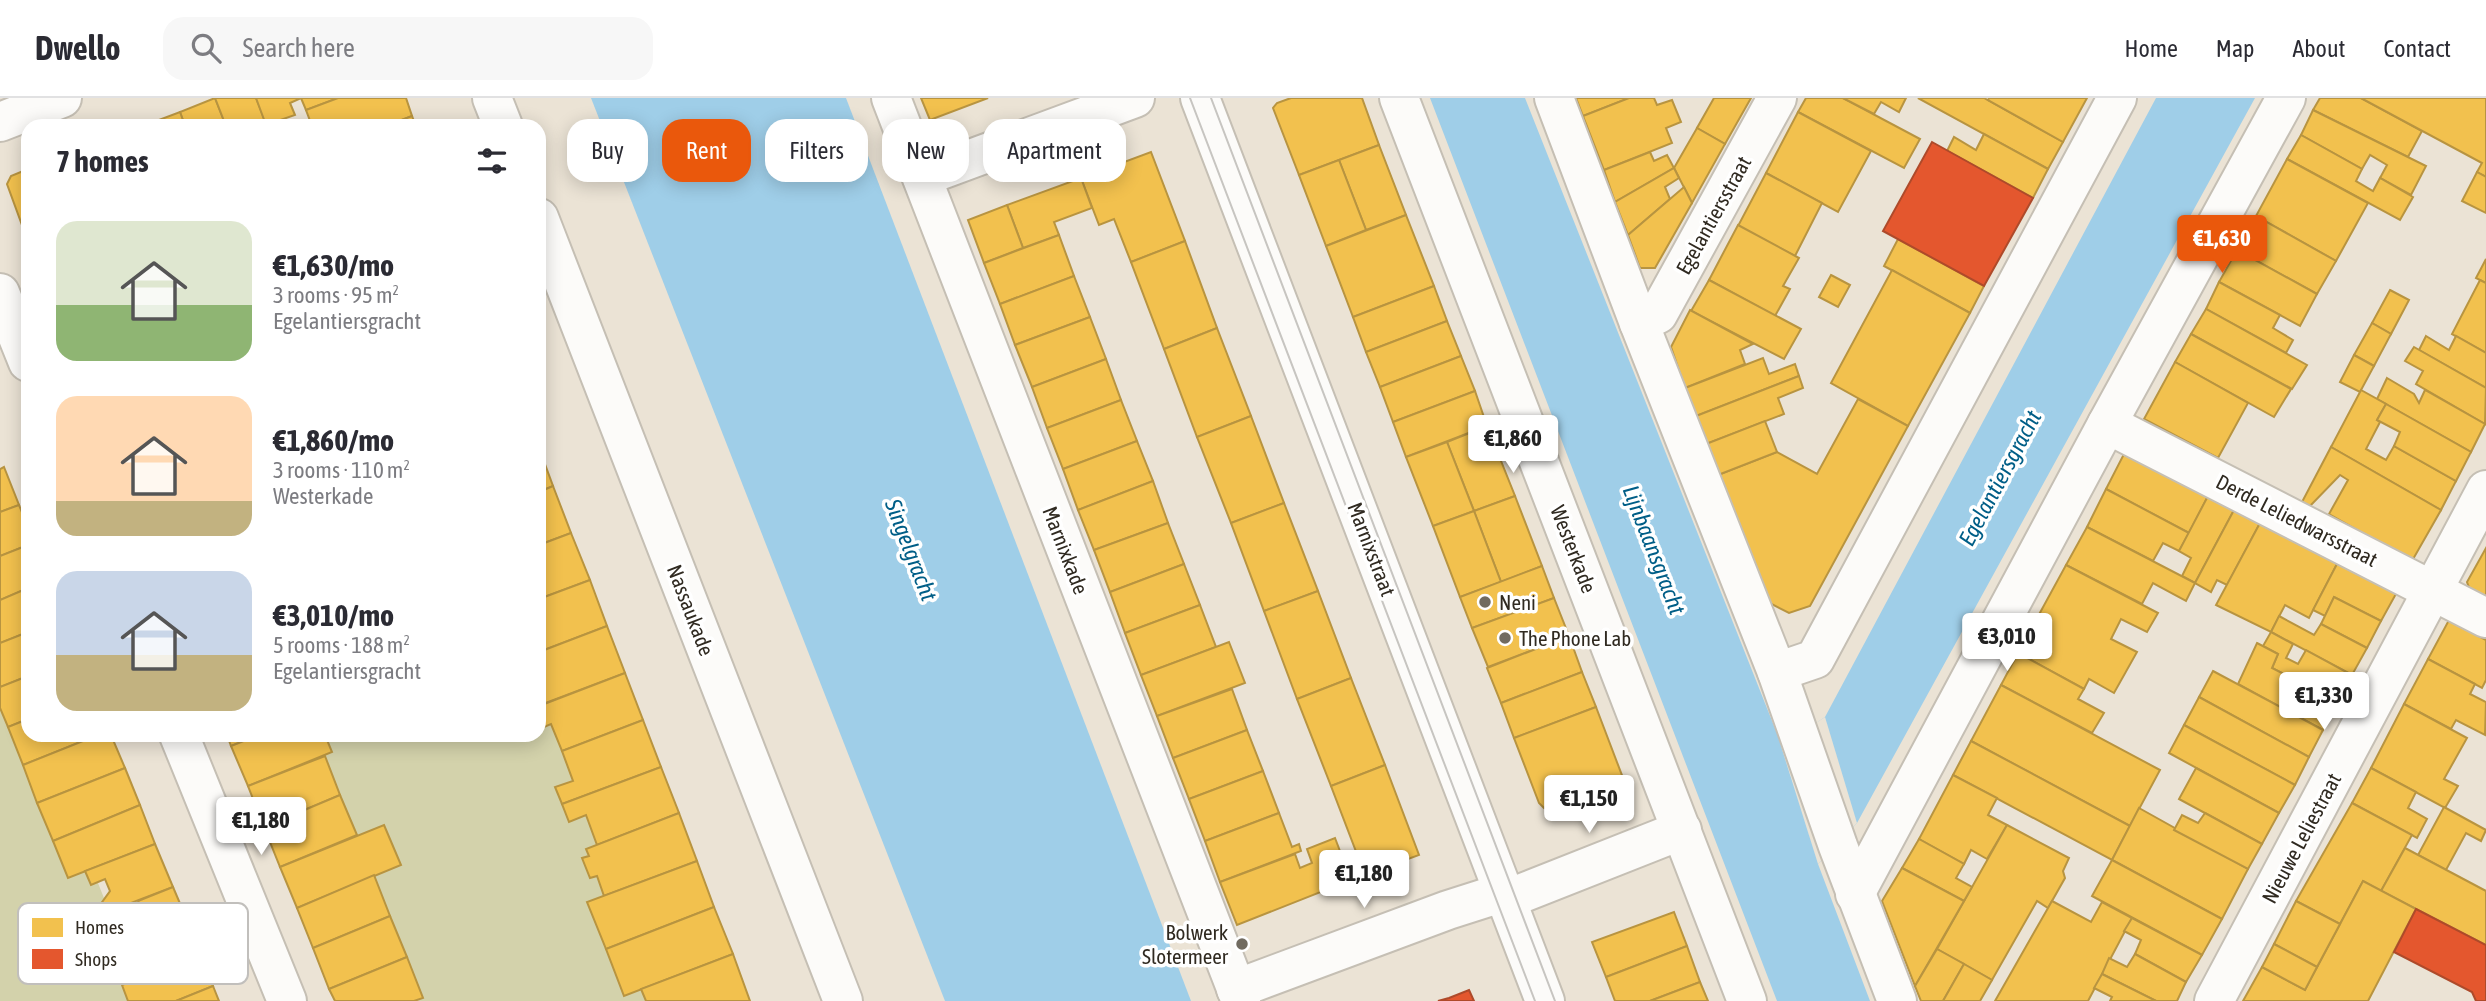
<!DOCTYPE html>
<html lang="en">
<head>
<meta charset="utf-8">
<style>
  :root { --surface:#fff; --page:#f7f7f7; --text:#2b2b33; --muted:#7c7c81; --line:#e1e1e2; --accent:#ea580c }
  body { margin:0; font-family:"Asap Condensed",sans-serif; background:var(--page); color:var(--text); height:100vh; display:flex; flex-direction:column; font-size:26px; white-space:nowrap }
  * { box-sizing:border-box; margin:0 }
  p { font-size:23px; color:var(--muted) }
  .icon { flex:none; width:38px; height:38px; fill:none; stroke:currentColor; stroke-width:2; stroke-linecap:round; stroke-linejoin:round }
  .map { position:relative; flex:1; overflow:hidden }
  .panel { position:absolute; left:21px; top:21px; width:525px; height:623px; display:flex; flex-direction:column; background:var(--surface); border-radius:21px; box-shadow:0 4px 18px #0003 }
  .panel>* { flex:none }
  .guide { position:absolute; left:567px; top:21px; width:665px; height:63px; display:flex; gap:14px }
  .price { position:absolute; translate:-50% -60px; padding:0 16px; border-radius:7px; background:#fff; color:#222; font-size:23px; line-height:46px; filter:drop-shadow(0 2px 4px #0008) }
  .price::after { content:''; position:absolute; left:50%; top:42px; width:21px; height:16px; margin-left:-10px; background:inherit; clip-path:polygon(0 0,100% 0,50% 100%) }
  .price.on { background:var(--accent); color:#fff }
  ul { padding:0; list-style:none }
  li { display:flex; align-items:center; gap:21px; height:175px; padding:0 35px }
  li span { display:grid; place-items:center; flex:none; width:196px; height:140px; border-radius:21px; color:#555 }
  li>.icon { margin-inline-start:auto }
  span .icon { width:84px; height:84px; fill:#fffc; stroke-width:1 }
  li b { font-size:30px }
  h2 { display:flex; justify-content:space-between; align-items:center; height:84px; padding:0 35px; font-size:30px }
  .tag { padding:0 24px; border-radius:21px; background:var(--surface); box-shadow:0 4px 18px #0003; font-size:24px; line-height:63px }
  .tag.on { background:var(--accent); color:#fff }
  header { display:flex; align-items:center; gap:42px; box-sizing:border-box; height:98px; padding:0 35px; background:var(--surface); border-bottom:2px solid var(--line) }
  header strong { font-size:33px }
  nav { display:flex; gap:38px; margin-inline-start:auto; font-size:24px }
  .search { width:490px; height:63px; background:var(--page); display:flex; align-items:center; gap:18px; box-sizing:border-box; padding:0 24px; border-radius:21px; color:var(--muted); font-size:26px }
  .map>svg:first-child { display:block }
  .green { fill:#d3d2ab }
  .water { fill:#9fcee8 }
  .pier { fill:#ebe3d5 }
  .homes { fill:#f2c14e; stroke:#b89440; stroke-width:2 }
  .shops { fill:#e4572e; stroke:#ae4a2a; stroke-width:2 }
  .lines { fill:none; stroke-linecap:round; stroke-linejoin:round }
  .minor-casing { stroke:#c5bfb4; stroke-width:42 }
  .primary-casing { stroke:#c5bfb4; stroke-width:42 }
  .minor { stroke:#fcfbf9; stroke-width:38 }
  .primary { stroke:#fcfbf9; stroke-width:38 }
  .tram { stroke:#c7c5c1; stroke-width:2 }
  .poi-dot { fill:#716b60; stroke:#fff; stroke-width:2.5 }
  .labels { text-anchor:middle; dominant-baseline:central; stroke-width:7; stroke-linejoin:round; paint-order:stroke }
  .street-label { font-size:21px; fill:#302a21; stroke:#fff }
  .poi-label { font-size:21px; fill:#302a21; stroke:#fff; text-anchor:start }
  .water-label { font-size:23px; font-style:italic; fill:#005e87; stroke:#fff }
  .key { fill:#fff; stroke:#c1bfbc; stroke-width:2 }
  .key-label { font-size:19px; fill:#302a21 }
</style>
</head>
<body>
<header>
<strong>Dwello</strong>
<div class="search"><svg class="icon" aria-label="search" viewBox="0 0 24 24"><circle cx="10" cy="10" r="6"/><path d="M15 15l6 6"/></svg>Search here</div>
<nav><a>Home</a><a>Map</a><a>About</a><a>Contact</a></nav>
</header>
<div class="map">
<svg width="2486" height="903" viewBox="0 0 2486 903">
  <rect width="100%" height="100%" fill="#ebe3d5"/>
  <g class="green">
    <path d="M0,541L28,637H39L145,903H0Z"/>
    <path d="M539,574L668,903H388L285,637H539Z"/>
  </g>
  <g class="water">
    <path d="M591,0H846L1191,903H945Z"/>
    <path d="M1430,0H1525L1782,648L1825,619L2156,0H2255L1857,725L1818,766L1870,903H1777Z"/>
  </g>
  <path class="pier" d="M1825,619L1857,725L1818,766L1781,648Z"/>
  <g class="homes">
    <path d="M215,0L226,28H185L180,14Z"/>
    <path d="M215,0H256L267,28H226Z"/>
    <path d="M256,0H338L306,12L301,0L290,5L295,17L266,27Z"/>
    <path d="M338,0H406L412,18L386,28H312L306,12Z"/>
    <path d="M921,0H988L930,22Z"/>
    <path d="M1291,0H1362L1379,47L1299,77L1273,10L1277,5Z"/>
    <path d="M1576,0H1629L1583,18Z"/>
    <path d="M1629,0H1654L1657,7L1672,2L1681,24L1666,30L1672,45L1604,72L1583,18Z"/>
    <path d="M1714,0H1751L1725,46L1697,30Z"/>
    <path d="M1806,0H1843L1920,41L1904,70L1798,14Z"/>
    <path d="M1843,0H1906L1899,14L1881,4L1874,16Z"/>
    <path d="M1918,0H1984L2063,44L2048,71Z"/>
    <path d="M1989,0H2087L2063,44L1988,2Z"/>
    <path d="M2320,0H2361L2422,33L2408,59L2313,12Z"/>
    <path d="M2361,0H2486V79L2477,74L2482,65Z"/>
    <path d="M2313,12L2426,68L2411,97L2380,80L2387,67L2370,57L2362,71L2301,37Z"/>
    <path d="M180,14L185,28H143Z"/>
    <path d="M1798,14L1871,53L1838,114L1766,75Z"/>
    <path d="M412,18L416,28H386Z"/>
    <path d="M1697,30L1725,46L1692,105L1674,70Z"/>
    <path d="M1984,36L2048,71L2033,100L1947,53L1954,39L1976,52Z"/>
    <path d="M2301,37L2362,71L2356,83L2373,93L2380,80L2413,99L2400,122L2287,61Z"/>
    <path d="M1379,47L1406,117L1366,132L1339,62Z"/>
    <path d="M1151,54L1185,143L1131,164L1114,121L1099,127L1081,80Z"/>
    <path d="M1650,54L1654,63L1667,57L1674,70L1615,104L1604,72Z"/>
    <path d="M2287,61L2368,105L2336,163L2256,118Z"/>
    <path d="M1339,62L1366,132L1326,148L1299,77Z"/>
    <path d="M1674,70L1679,80L1665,89L1670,101L1628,137L1615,104Z"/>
    <path d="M28,71V124L22,127L7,86L11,78Z"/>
    <path d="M2477,74L2486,79V115L2462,103Z"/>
    <path d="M1766,75L1822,105L1795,158L1738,128Z"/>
    <path d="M1081,80L1092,110L1054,124L1059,137L1023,150L1007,107Z"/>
    <path d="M1684,89L1692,105L1655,170H1640L1628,137Z"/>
    <path d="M1007,107L1023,150L984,165L968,122Z"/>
    <path d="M1406,117L1434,188L1353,219L1326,148Z"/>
    <path d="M2256,118L2336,163L2317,196L2237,152Z"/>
    <path d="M1738,127L1799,160L1783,188L1790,191L1775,218L1709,182Z"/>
    <path d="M1059,137L1074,178L1000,206L984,165Z"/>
    <path d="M1898,141L1984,188L1970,215L1884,168Z"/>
    <path d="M1185,143L1217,230L1164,251L1131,164Z"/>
    <path d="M2237,152L2317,196L2300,228L2219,184Z"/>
    <path d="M2486,161V185L2476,180Z"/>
    <path d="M1892,172L1970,215L1908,328L1831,285Z"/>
    <path d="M1831,177L1850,187L1838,209L1819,199Z"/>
    <path d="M1074,178L1090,219L1015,247L1000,206Z"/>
    <path d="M1709,182L1801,231L1784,261L1691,213Z"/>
    <path d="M2480,182L2486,185V255L2452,236Z"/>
    <path d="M2219,184L2280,217L2273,230L2293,242L2286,255L2206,211Z"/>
    <path d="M1434,188L1447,223L1366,254L1353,219Z"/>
    <path d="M2390,192L2409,202L2391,236L2372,225Z"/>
    <path d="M2206,211L2307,267L2292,291L2191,236Z"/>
    <path d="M1690,212L1753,246L1740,252L1745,266L1685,290L1671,249Z"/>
    <path d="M1090,219L1106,261L1032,289L1015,247Z"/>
    <path d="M1447,223L1461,258L1380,289L1366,254Z"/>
    <path d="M2372,225L2391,236L2374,268L2354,257Z"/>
    <path d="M1217,230L1251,318L1197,339L1164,251Z"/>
    <path d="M2191,236L2291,291L2274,319L2175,264Z"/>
    <path d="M2426,238L2449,252L2456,238L2486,255V290L2419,252Z"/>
    <path d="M2414,249L2486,290L2485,326L2416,286L2423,273L2405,263Z"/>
    <path d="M2354,257L2374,268L2360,294L2340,284Z"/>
    <path d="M1461,258L1475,293L1393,324L1380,289Z"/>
    <path d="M1763,260L1769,276L1795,266L1799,278L1696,318L1685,290Z"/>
    <path d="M1106,261L1121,302L1047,330L1032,289Z"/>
    <path d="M2175,264L2248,305L2218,360L2144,321Z"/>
    <path d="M1799,278L1803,290L1778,300L1784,316L1706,346L1696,318Z"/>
    <path d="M2387,280L2414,296L2419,305L2425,292L2485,326L2471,354L2377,301Z"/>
    <path d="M2361,292L2386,306L2377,322L2380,324L2366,351L2386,362L2394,348L2456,383L2441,412L2331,349Z"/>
    <path d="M1475,293L1487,328L1406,359L1393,324Z"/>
    <path d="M1858,301L1908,328L1810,508L1789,515L1764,502L1718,377L1777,354L1817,376Z"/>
    <path d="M1121,302L1137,343L1063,371L1047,330Z"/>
    <path d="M2386,306L2471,354L2456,383L2394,348L2400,334L2377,322Z"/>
    <path d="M1251,318L1284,405L1231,425L1197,339Z"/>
    <path d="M1765,323L1777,354L1718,377L1706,346Z"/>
    <path d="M1487,328L1515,398L1474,413L1447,344Z"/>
    <path d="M1137,343L1153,383L1078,412L1063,371Z"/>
    <path d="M1447,344L1474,413L1433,428L1406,359Z"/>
    <path d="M2331,349L2441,412L2412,463L2329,416L2348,382L2340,377L2310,408L2302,404Z"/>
    <path d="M539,350L553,388L539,394Z"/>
    <path d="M2125,354L2208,398L2189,435L2106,391Z"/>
    <path d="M4,369L19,407L0,414V371Z"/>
    <path d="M1153,383L1168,425L1094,452L1078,412Z"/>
    <path d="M553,388L571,435L539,447V394Z"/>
    <path d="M2106,391L2189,435L2179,453L2163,445L2153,463L2087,429Z"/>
    <path d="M1515,398L1542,468L1501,484L1474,413Z"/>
    <path d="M2208,398L2234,412L2195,485L2182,478L2191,460L2179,453Z"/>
    <path d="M1284,405L1318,493L1264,513L1231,425Z"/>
    <path d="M19,407L28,429V447L0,458V414Z"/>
    <path d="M2234,412L2260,425L2227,487L2217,482L2211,494L2195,485Z"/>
    <path d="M1474,413L1501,484L1460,499L1433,428Z"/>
    <path d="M1168,425L1184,466L1110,494L1094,452Z"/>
    <path d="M2260,425L2338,464L2309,520L2285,507L2271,534L2216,507Z"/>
    <path d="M2087,429L2195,485L2186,503L2153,485L2142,506L2066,467Z"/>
    <path d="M571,435L590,482L539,501V447Z"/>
    <path d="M28,447V490L0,502V458Z"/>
    <path d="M2486,450V501L2470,492L2467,484Z"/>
    <path d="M2338,464L2397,494L2381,523L2334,499L2325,518L2313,512Z"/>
    <path d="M1184,466L1200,507L1125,535L1110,494Z"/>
    <path d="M2066,467L2158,515L2147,534L2121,521L2111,541L2137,554L2114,595L2089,581L2084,591L2018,555Z"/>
    <path d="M1542,468L1554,500L1472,530L1460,499Z"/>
    <path d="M590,482L607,528L539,554V501Z"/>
    <path d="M28,490V534L0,545V502Z"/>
    <path d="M1318,493L1351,580L1297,601L1264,513Z"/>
    <path d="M2334,499L2381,523L2367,550L2321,526Z"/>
    <path d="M1554,500L1569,538L1488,569L1472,530Z"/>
    <path d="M1200,507L1216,549L1141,577L1125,535Z"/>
    <path d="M2279,518L2314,537L2321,526L2367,550L2352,577L2271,534Z"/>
    <path d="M2449,522L2486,542V582L2482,590L2428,561Z"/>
    <path d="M607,528L625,575L543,606L539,594V554Z"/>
    <path d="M28,534V578L0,589V545Z"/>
    <path d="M2271,534L2293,546L2286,560L2298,566L2306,552L2352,577L2338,604L2272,570L2278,556L2263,548Z"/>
    <path d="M1569,538L1582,574L1501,605L1487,570Z"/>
    <path d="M1229,544L1245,585L1157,618L1141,577Z"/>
    <path d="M2257,545L2278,556L2272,570L2338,604L2323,632L2238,586Z"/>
    <path d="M2018,555L2084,591L2078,601L2104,615L2092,635L2001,587Z"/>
    <path d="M2428,561L2475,586L2470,596L2486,604L2485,637L2456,622L2451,631L2404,606Z"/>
    <path d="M2213,573L2323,632L2309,659L2199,599Z"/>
    <path d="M1582,574L1596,609L1514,640L1501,605Z"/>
    <path d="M625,575L643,622L562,653L551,626L544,629L539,620V608Z"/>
    <path d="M28,578V621L8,629L0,610V589Z"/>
    <path d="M1351,580L1385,667L1331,688L1297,601Z"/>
    <path d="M2001,587L2160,672L2130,728L1971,643Z"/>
    <path d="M1232,591L1247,632L1173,660L1157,618Z"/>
    <path d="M2199,599L2309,659L2295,687L2184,627Z"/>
    <path d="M2404,606L2467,640L2444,681L2458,688L2445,710L2371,670Z"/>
    <path d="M1596,609L1623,680L1544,710L1539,705L1514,640Z"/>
    <path d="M28,621V637H98L23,667L8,629Z"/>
    <path d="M643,622L661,669L562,706L555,689L573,683L562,653Z"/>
    <path d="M2184,627L2295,687L2279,715L2169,655Z"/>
    <path d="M1247,632L1263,673L1189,701L1173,660Z"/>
    <path d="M98,637H111L125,670L37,705L23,667Z"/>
    <path d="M227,637H259L231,648Z"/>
    <path d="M259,637H325L332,654L248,688L231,648Z"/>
    <path d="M1971,643L2130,728L2112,762L1953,677Z"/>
    <path d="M325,658L340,697L264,729L248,688Z"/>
    <path d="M1385,667L1419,757L1365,777L1331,688Z"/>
    <path d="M661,669L679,715L597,747L586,717L569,724L562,706Z"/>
    <path d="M125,670L140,707L53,743L37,705Z"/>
    <path d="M2196,670L2279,715L2262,746L2179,701Z"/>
    <path d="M2371,670L2416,694L2408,710L2427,721L2417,740L2352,705Z"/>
    <path d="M1263,673L1279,715L1205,743L1189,701Z"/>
    <path d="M1953,677L1997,700L1988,717L2007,727L1987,761L1971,752L1964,766L1919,741Z"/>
    <path d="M340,697L357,737L280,769L264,729Z"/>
    <path d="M2352,705L2412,737L2381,793L2363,783L2340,826L2296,803Z"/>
    <path d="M140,707L155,746L68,780L53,743Z"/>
    <path d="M2444,709L2486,732L2481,743L2466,735L2446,772L2418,757Z"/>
    <path d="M2139,710L2248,771L2222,821L2112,762Z"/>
    <path d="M679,715L697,763L604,798L597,778L590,780L582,760L589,758L586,751Z"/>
    <path d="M1279,715L1292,749L1299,746L1301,753L1220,784L1205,743Z"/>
    <path d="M2205,715L2262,746L2248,771L2174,732L2182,717L2198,725Z"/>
    <path d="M384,727L401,767L297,810L280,769Z"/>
    <path d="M2007,727L2069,760L2063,773L2065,780L2048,810L2037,803L1992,882L1937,851Z"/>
    <path d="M1335,740L1351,782L1237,827L1220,784L1295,756L1300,770L1312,765L1307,751Z"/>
    <path d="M1919,741L1964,766L1956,780L1972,789L1964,803L1902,770Z"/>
    <path d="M155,746L173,789L118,810L115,808L102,825L92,818L110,793L105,781L91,787L85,773Z"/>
    <path d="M2405,750L2486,793V847L2381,793Z"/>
    <path d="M2112,762L2222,821L2202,857L2092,798Z"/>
    <path d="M697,763L714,809L606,851L587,804Z"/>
    <path d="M1902,770L1964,803L1915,888L1882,803Z"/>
    <path d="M374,777L390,818L313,850L297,810Z"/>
    <path d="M2363,783L2416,811L2368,903H2243L2262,869L2305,892Z"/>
    <path d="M173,789L187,822L143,840L136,823L145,819L138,803Z"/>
    <path d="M2052,803L2091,824L2102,804L2132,820L2088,903H1995Z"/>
    <path d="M2296,803L2340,826L2317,869L2274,846Z"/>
    <path d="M714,809L733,856L624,898L606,851Z"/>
    <path d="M1674,814L1687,848L1606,879L1592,844Z"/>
    <path d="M390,818L407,859L329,891L313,850Z"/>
    <path d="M2132,820L2202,857L2186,884L2135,856L2141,842L2124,833Z"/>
    <path d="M2274,846L2317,869L2305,892L2262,869Z"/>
    <path d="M1687,848L1700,884L1650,903H1615L1606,879Z"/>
    <path d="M1937,851L1964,866L1943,903H1921L1915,888Z"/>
    <path d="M200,855L213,888L176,903H128L122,887Z"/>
    <path d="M733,856L750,903H646L641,891Z"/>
    <path d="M2135,856L2186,884L2177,903H2156L2102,876L2109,860L2127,869Z"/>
    <path d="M407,859L423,900L414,903H335L329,891Z"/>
    <path d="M1964,866L1992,882L1980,903H1943Z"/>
    <path d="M2102,876L2156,903H2110L2112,899L2094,890Z"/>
    <path d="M1700,884L1708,903H1650Z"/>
    <path d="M213,888L219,903H176Z"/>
  </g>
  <g class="shops">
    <path d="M1932,44L2033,100L1984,188L1883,133Z"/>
    <path d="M2416,811L2486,847V903H2476L2472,894L2394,854Z"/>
    <path d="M1469,892L1474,903H1438L1449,900Z"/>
  </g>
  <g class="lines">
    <defs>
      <g id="minor">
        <path d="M891,0L1241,903"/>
        <path d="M1200,0L1545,903"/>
        <path d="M1399,0L1747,903"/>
        <path d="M1554,0L1639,225L1777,574L1838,748L1897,903"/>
        <path d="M0,24L62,0"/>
        <path d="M922,79L1135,0"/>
        <path d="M0,195L28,264"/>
        <path d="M1639,225L1658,216L1777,0"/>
        <path d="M2107,326L2486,520"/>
        <path d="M1777,574L1815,561L2117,0"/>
        <path d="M179,637L287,903"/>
        <path d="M1855,796L2107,326L2286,0"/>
        <path d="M1236,891L1448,812L1495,797L1515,798L1682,732"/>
        <path d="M2214,903L2486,392"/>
      </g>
      <g id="primary">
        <path d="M492,0L503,28"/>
        <path d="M539,120L843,903"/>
      </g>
    </defs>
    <use href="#minor" class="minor-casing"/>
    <use href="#primary" class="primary-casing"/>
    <use href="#minor" class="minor"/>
    <use href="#primary" class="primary"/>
    <g class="tram">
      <path d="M1190,0L1535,903"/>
      <path d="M1211,0L1555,903"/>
    </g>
  </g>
  <g class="poi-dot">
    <circle cx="1485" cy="504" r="7"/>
    <circle cx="1505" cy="540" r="7"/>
    <circle cx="1242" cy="846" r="7"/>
  </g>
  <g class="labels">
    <g class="street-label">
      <text transform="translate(1713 117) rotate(-61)">Egelantiersstraat</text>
      <text transform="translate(2297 422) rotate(27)">Derde Leliedwarsstraat</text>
      <text transform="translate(1372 451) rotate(69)">Marnixstraat</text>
      <text transform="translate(1574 451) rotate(69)">Westerkade</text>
      <text transform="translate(1066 452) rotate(69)">Marnixkade</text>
      <text transform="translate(691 512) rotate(69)">Nassaukade</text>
      <text transform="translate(2301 740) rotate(-62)">Nieuwe Leliestraat</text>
    </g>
    <g class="poi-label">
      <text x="1499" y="504">Neni</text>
      <text x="1519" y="540">The Phone Lab</text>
      <text x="1228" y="834" text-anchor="end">Bolwerk<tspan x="1228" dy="24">Slotermeer</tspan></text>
    </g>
    <g class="water-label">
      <text transform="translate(2000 380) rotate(-62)">Egelantiersgracht</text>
      <text transform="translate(911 452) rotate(69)">Singelgracht</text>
      <text transform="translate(1654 452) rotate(69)">Lijnbaansgracht</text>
    </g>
  </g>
  <rect x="18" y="805" width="230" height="81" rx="10" class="key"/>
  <rect x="32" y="820" width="31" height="19" fill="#f2c14e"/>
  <rect x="32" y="851" width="31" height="20" fill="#e4572e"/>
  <g class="key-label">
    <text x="75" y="836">Homes</text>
    <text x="75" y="868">Shops</text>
  </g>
</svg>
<b class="price on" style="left:2222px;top:177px">€1,630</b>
<b class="price" style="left:1513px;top:377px">€1,860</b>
<b class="price" style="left:2007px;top:575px">€3,010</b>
<b class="price" style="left:2324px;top:634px">€1,330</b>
<b class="price" style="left:1589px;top:737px">€1,150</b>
<b class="price" style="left:261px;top:759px">€1,180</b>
<b class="price" style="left:1364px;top:812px">€1,180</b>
<div class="guide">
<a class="tag">Buy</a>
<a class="tag on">Rent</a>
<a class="tag">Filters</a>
<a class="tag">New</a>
<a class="tag">Apartment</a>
</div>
<section class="panel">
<h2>7 homes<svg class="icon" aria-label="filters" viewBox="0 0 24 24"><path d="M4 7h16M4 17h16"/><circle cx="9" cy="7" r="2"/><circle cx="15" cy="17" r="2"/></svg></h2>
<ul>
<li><span style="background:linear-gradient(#dfe7d0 60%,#8fb573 0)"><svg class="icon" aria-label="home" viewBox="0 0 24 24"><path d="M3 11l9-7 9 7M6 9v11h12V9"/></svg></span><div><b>€1,630/mo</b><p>3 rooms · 95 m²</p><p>Egelantiersgracht</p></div></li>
<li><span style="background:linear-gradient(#ffd9b3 75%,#c2b280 0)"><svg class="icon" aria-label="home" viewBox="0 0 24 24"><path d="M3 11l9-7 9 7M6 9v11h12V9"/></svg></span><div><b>€1,860/mo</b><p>3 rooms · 110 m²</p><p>Westerkade</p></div></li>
<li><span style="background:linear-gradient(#c9d6e8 60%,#c2b280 0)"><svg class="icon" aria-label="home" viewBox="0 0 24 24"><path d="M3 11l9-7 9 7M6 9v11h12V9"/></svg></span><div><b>€3,010/mo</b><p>5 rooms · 188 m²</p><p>Egelantiersgracht</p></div></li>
</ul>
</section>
</div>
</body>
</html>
